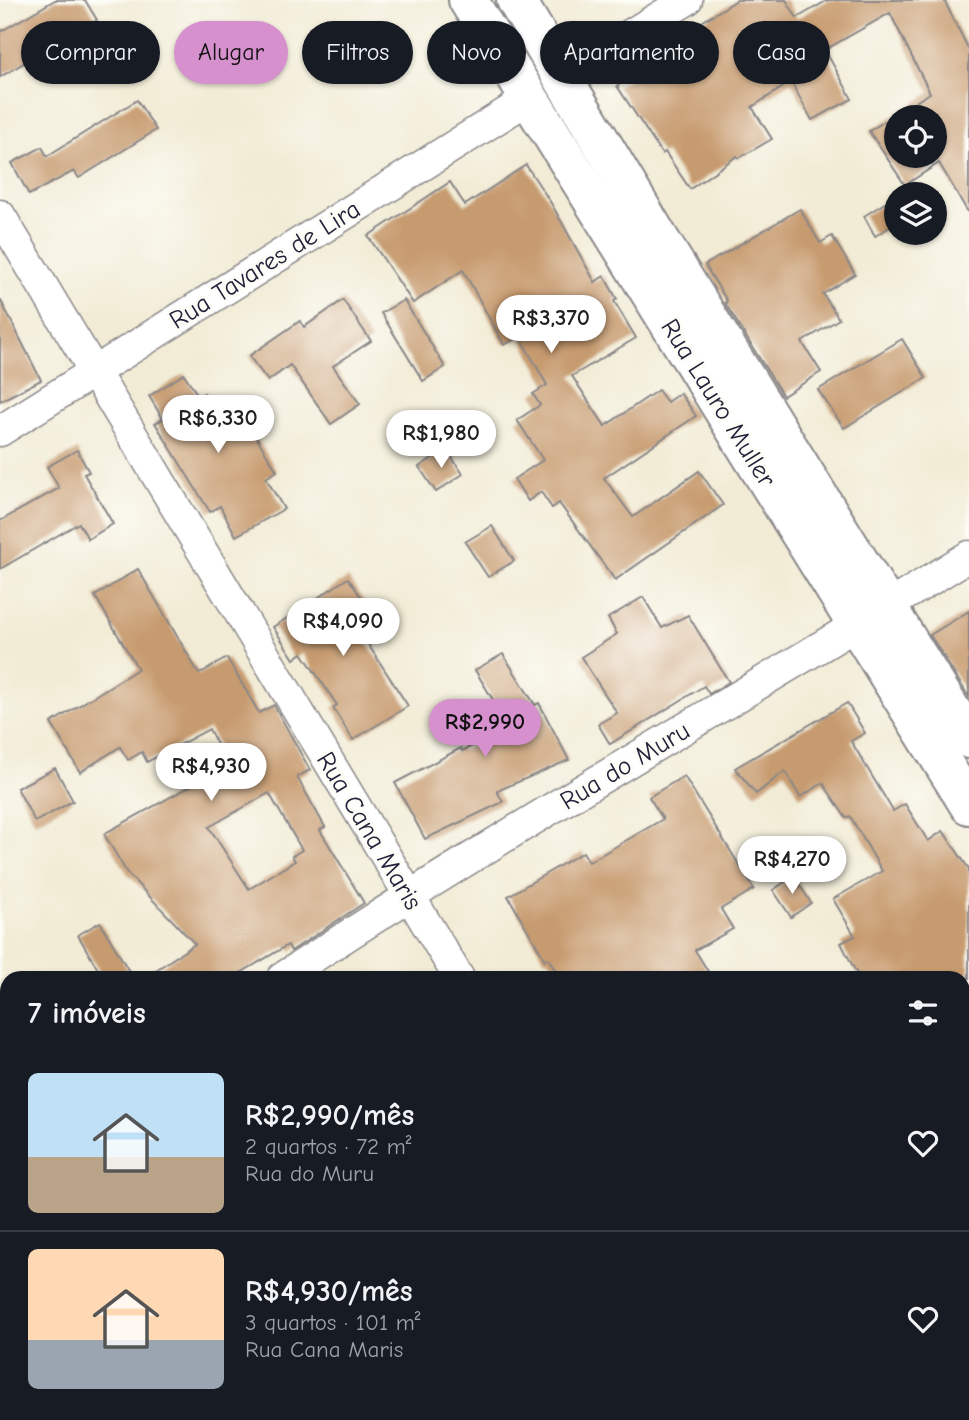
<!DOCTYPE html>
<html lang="pt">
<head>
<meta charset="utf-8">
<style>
  :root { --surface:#171b24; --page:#20242c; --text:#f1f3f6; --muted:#9ea1a6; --line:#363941; --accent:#d690ce }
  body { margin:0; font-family:"Comic Neue",sans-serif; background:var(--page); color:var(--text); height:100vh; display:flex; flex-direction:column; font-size:26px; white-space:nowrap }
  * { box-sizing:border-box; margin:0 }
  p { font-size:23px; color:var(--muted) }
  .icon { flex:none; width:38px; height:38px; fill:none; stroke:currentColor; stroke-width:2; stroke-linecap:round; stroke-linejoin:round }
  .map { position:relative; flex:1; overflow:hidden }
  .sheet { position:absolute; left:0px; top:971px; width:970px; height:450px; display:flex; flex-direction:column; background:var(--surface); border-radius:21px 21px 0 0; box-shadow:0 2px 5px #0004 }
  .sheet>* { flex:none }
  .banner { position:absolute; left:21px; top:21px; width:928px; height:63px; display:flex; gap:14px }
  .buttons { position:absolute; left:884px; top:105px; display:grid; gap:14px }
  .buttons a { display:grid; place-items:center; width:63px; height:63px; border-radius:50%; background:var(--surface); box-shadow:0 2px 5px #0004; font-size:35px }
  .price { position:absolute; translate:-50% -60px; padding:0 16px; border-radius:24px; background:#fff; color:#222; font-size:23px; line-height:46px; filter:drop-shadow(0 2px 4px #0008) }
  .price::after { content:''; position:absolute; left:50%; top:42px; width:21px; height:16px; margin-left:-10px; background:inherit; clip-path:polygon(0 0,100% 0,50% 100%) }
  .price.selected { background:var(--accent); color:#111 }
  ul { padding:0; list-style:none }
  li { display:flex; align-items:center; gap:21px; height:175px; padding:0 28px }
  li+li { border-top:2px solid var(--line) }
  li span { display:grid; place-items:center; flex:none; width:196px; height:140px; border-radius:10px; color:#555 }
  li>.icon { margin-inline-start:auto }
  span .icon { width:84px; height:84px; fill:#fffc; stroke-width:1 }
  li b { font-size:30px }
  h2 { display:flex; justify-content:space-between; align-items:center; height:84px; padding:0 28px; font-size:30px }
  .pill { padding:0 24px; border-radius:32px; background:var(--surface); box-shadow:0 2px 5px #0004; font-size:24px; line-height:63px }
  .pill.selected { background:var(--accent); color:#111 }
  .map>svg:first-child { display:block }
  .building { fill:#c79b70; fill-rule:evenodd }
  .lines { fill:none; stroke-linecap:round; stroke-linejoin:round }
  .minor-casing { stroke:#8a8788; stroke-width:33 }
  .tertiary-casing { stroke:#8a8788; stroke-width:42 }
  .minor { stroke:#fff; stroke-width:30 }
  .tertiary { stroke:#fff; stroke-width:38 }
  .labels { text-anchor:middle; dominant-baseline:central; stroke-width:6; stroke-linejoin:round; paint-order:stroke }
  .street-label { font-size:26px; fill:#22223b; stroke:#fdfcf7 }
</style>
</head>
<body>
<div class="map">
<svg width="969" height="1420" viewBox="0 0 969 1420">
  <rect width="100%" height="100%" fill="#fdfcf7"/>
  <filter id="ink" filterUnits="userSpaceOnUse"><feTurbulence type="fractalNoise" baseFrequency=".0143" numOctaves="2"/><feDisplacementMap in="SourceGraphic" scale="14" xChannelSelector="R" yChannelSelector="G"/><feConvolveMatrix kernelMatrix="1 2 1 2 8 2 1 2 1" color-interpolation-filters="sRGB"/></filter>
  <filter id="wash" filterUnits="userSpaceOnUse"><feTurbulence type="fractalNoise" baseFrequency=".00686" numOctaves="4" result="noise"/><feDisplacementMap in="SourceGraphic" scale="28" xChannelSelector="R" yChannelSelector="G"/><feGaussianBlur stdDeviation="1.57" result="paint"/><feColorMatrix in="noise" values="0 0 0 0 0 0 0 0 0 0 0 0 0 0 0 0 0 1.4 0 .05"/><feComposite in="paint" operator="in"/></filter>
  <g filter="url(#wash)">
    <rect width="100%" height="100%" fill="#f2ecd6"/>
    <g id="blocks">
      <g class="building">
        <path d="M55,0H85L97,20L0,77V32Z"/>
        <path d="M737,0H786L797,18L828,0H944L969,50V214L939,163L905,185L869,131L930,93L890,13L825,50L852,99L812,120L791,82L752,107L772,139L739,158L737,156L690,189L665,152L662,154L617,86L665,56L660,48ZM896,117H934V156H896Z"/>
        <path d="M137,100L156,130L79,178L74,171L29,195L12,163L42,147L47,156Z"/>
        <path d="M526,165L551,203L595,282L604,276L617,299L614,301L636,338L572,376L605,426L658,390L667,402L680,393L696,416L604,478L633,517L699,471L723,505L615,580L559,503L552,508L541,492L528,501L514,479L543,460L517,420L540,405L533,394L547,385L520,337L504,345L463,270L413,303L368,236L450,182L465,205Z"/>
        <path d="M896,196V223L875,236L864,216Z"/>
        <path d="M800,209L820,243L832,236L855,274L823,294L839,319L802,342L821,372L783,396L725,303L727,301L705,265Z"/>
        <path d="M0,299L41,380L0,401Z"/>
        <path d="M343,300L371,341L333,366L360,404L331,424L290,365L268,381L249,356L300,321L304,327Z"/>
        <path d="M404,300L445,367L423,381L381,313Z"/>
        <path d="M902,339L926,378L844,428L818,390Z"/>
        <path d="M184,374L199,397L204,393L219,417L237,406L277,471L266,478L284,509L236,536L220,506L210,512L155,423L163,419L149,396Z"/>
        <path d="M446,449L463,474L436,492L419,467Z"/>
        <path d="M77,450L89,472L84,474L113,524L88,539L79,523L0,569V521L59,488L47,467Z"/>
        <path d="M492,526L514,561L488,577L465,542Z"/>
        <path d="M138,569L199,674L227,658L259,713L274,705L310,770L297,777L325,827L320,830L364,903L291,951L288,945L232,978H144L195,944L127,873L104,834L228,765L209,729L147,762L142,752L128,760L120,747L80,772L51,723L138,669L95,596ZM269,793L302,850L292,856L295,861L249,889L209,827Z"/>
        <path d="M348,578L370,610L353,621L408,706L353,740L333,708L337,705L302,653L294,659L273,627Z"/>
        <path d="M643,597L662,628L688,615L729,682L709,694L704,686L610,744L598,724L617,713L581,657L617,634L608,618Z"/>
        <path d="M969,611V697L930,635Z"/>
        <path d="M503,654L535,705L539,703L569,760L497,791L503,802L425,839L395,783L461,748L462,751L510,728L475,670Z"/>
        <path d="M847,703L865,733L851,741L893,811L905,804L928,841L943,831L969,869V978H859L841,943L855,936L833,899L882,871L850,816L846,818L823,783L800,797L785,771L756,794L735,768Z"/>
        <path d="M55,768L73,801L35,822L17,788Z"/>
        <path d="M684,776L754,889L721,909L733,929L695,950L712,978H560L548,958L545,960L508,896L583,852L589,862L663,819L649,797Z"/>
        <path d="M794,876L811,903L791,917L773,890Z"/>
        <path d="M100,922L133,978H103L78,935Z"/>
      </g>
    </g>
  </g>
  <g filter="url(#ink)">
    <use href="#blocks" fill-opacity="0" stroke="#8a8788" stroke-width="2"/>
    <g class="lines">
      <defs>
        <g id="minor">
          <path d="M562,76L687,0"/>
          <path d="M0,215L459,978"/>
          <path d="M0,431L530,98"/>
          <path d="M282,978C506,830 741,698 969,556"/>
          <path d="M0,1165L7,1161"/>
          <path d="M0,1231L7,1242"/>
          <path d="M962,1270L969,1266"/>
          <path d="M118,1414L122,1420"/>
          <path d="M729,1420L739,1414"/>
        </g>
        <g id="tertiary">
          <path d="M468,0L969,805"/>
          <path d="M516,0L657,235L969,739"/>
        </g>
      </defs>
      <use href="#minor" class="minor-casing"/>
      <use href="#tertiary" class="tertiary-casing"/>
      <use href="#minor" class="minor"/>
      <use href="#tertiary" class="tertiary"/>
    </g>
  </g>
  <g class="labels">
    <g class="street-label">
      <text transform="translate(265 265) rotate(-32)">Rua Tavares de Lira</text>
      <text transform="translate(718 403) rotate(58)">Rua Lauro Muller</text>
      <text transform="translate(625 766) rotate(-31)">Rua do Muru</text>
      <text transform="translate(369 831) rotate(59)">Rua Cana Maris</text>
    </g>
  </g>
</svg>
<div class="buttons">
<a><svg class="icon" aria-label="locate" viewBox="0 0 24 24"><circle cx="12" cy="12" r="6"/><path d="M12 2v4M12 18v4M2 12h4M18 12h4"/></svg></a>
<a><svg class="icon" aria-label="layers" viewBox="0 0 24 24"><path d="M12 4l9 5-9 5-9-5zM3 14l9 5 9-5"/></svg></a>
</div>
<b class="price" style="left:551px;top:355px">R$3,370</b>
<b class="price" style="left:218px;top:455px">R$6,330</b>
<b class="price" style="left:441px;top:470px">R$1,980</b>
<b class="price" style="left:343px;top:658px">R$4,090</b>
<b class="price selected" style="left:485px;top:759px">R$2,990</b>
<b class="price" style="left:211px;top:803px">R$4,930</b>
<b class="price" style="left:792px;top:896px">R$4,270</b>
<div class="banner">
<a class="pill">Comprar</a>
<a class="pill selected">Alugar</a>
<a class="pill">Filtros</a>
<a class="pill">Novo</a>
<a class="pill">Apartamento</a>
<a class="pill">Casa</a>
</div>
<section class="sheet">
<h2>7 imóveis<svg class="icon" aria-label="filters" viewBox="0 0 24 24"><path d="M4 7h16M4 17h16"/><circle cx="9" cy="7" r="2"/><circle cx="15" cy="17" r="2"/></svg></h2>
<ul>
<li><span style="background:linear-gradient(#bfe0f5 60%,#b9a48a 0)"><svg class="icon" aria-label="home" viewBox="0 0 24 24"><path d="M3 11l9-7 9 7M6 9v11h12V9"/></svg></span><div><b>R$2,990/mês</b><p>2 quartos · 72 m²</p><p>Rua do Muru</p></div><svg class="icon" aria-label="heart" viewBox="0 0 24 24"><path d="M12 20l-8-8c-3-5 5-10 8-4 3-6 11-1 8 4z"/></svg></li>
<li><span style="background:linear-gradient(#ffd9b3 65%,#9aa5b1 0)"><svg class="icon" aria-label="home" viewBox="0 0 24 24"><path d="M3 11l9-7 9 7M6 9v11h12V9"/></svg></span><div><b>R$4,930/mês</b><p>3 quartos · 101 m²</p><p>Rua Cana Maris</p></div><svg class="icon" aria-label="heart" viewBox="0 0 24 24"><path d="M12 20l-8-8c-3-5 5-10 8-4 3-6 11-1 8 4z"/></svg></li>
</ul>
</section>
</div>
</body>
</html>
